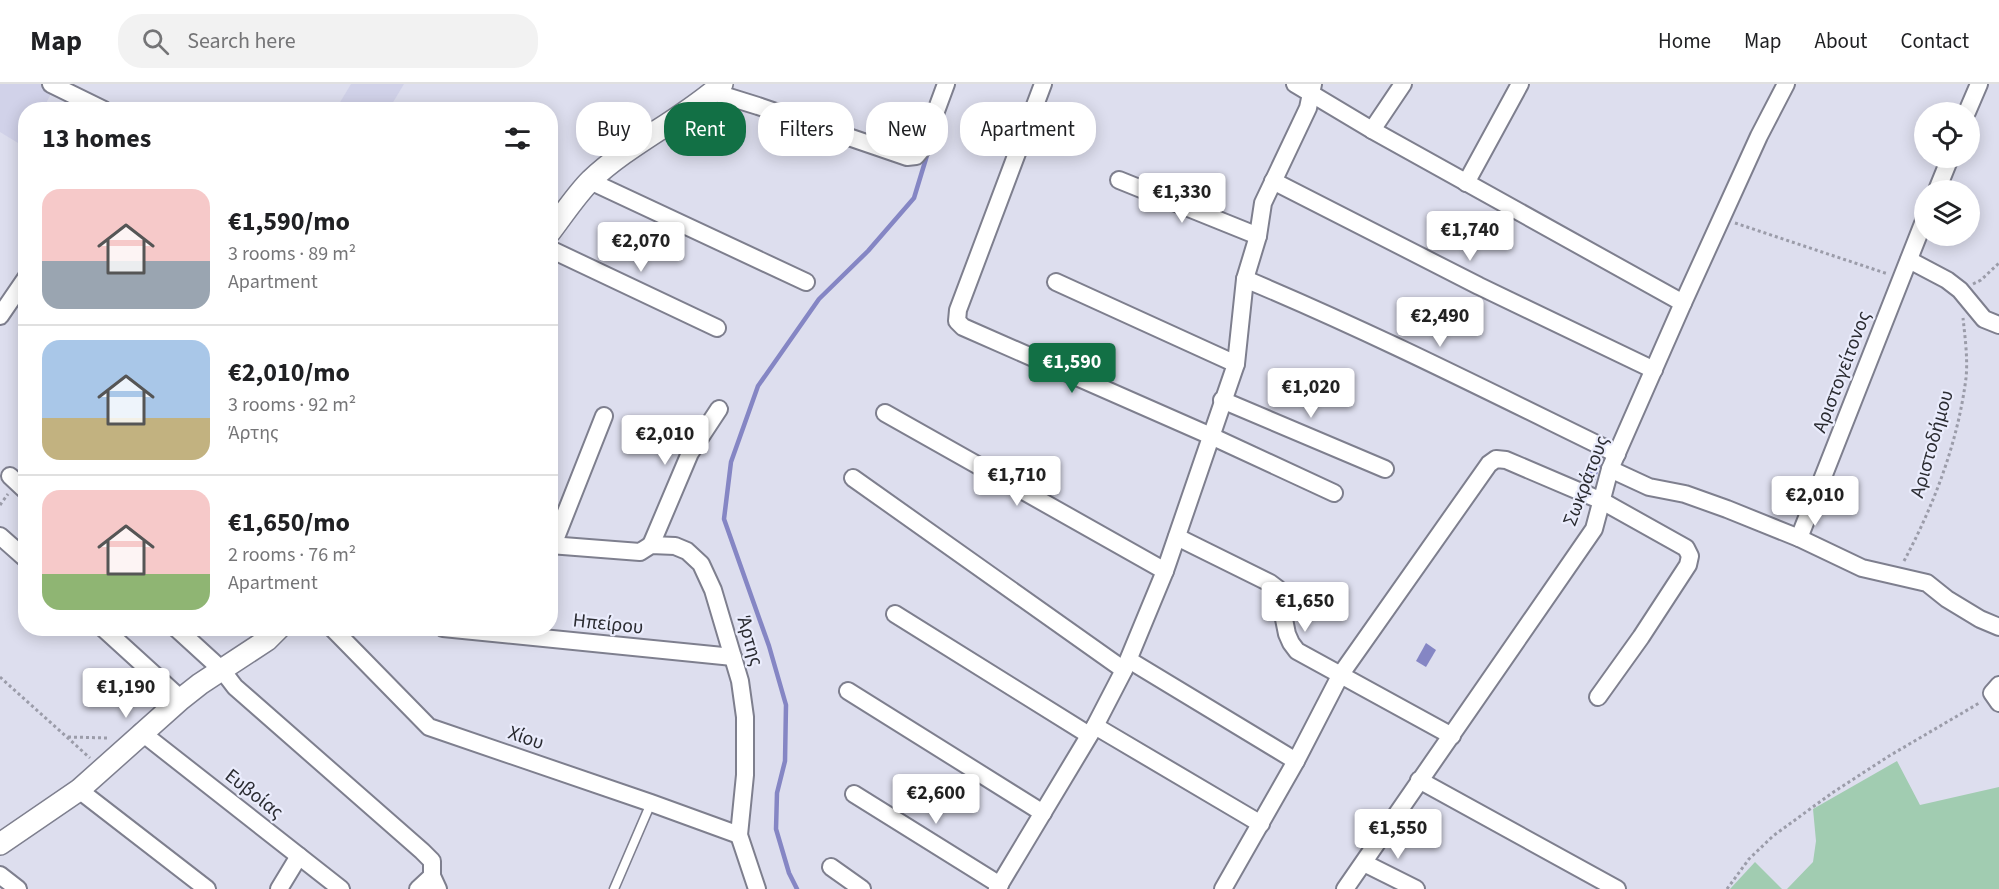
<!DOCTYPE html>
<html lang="en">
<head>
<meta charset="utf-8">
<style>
  :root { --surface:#fff; --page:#f2f2f2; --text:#202124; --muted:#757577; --line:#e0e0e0; --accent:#127045 }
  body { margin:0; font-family:"Source Sans 3",sans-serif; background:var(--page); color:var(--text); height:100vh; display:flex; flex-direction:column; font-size:22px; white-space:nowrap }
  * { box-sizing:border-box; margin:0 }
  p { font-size:20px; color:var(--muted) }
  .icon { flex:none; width:33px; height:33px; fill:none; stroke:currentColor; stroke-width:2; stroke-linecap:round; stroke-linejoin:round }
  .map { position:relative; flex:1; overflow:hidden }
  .drawer { position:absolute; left:18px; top:18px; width:540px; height:534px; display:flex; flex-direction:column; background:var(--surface); border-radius:24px; box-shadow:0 3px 15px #0003 }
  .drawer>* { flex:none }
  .banner { position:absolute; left:576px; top:18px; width:570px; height:54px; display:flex; gap:12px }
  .fabs { position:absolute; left:1914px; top:18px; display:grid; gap:12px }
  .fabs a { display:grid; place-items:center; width:66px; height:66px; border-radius:50%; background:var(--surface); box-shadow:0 3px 15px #0003; font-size:30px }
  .price { position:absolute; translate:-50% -51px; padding:0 14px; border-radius:6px; background:#fff; color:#222; font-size:20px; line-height:39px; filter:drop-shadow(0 2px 3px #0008) }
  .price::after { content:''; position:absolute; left:50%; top:36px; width:18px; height:14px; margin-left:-9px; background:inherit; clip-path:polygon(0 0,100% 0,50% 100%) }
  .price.active { background:var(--accent); color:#fff }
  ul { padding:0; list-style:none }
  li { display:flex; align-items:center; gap:18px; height:150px; padding:0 24px }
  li+li { border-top:2px solid var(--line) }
  li span { display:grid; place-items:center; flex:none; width:168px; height:120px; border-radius:18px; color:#555 }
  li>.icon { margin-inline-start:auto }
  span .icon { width:72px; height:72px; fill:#fffc; stroke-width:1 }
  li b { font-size:26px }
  h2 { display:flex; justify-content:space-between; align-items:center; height:72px; padding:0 24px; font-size:26px }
  .pill { padding:0 21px; border-radius:24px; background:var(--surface); box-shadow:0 3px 15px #0003; font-size:21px; line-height:54px }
  .pill.active { background:var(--accent); color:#fff }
  header { display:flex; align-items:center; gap:36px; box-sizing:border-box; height:84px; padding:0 30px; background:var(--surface); border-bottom:2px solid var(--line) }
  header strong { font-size:28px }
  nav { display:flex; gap:33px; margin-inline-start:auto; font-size:21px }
  .search { width:420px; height:54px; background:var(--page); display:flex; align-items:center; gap:15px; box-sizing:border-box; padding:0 21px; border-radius:24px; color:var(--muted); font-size:22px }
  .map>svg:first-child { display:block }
  .built { fill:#d1d2e9 }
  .green { fill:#a1ccb1 }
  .water { fill:#8586c4 }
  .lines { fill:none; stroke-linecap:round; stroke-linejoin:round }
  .stream { stroke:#8586c4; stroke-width:4.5 }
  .service-casing { stroke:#7e7f8e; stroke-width:11 }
  .minor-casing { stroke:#7e7f8e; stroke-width:20 }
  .tertiary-casing { stroke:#7e7f8e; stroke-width:24 }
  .path { stroke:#9b9ca9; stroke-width:3; stroke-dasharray:3 3; stroke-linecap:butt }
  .service { stroke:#fff; stroke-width:8 }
  .minor { stroke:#fff; stroke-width:16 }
  .tertiary { stroke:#fff; stroke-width:21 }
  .labels { text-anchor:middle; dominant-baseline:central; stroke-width:4.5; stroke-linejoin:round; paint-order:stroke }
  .street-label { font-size:20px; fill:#2b2c32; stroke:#eaecfc }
</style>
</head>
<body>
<header>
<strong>Map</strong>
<div class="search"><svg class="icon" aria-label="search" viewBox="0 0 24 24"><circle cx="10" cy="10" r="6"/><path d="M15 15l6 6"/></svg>Search here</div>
<nav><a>Home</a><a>Map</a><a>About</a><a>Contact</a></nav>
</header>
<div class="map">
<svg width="1999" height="805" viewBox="0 0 1999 805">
  <rect width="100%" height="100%" fill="#dddeee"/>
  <g class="built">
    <path d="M0,0H51L55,2L43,25L26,26L25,57L23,62L0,48Z"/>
    <path d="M351,0H404L389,25H336Z"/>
  </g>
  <g class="green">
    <path d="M1897,677L1920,721L1999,703V805H1787L1813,778L1816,757L1813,725Z"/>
    <path d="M1755,778L1782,805H1730Z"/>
  </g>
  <g class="water">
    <path d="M1590,377L1601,380L1594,399L1583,395Z"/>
    <path d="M1426,559L1436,566L1426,583L1416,577Z"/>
  </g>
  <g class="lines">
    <path class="stream" d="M797,805L789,789L776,745L777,709L785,677L786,621L769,562L724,435L731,378L758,302L819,215L868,167L914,114L928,68"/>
    <defs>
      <path id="service" d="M614,805L651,719"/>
      <g id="minor">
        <path d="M51,0L104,26"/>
        <path d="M1043,0L958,226L957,237L963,243L1211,352L1334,409"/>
        <path d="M1295,0L1372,46L1683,219"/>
        <path d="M713,8L758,22L907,73L916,72L922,65L946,0"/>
        <path d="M1967,28L1979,0"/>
        <path d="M1372,46L1403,0"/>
        <path d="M1119,96L1258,152"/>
        <path d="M590,97L806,198"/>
        <path d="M1273,97L1479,202L1654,286"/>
        <path d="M1466,99L1520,0"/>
        <path d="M1937,106L1950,74"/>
        <path d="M550,165L717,244"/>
        <path d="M1909,176L1947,196L1960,206L1984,235L1999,241"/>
        <path d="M1245,195C1372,248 1494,310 1617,370"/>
        <path d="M1056,198L1236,280"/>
        <path d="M0,232L26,194"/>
        <path d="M1222,316L1385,385"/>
        <path d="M885,329L1165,487"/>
        <path d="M1610,385L1649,403L1685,410L1727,425L1799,454L1862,484L1927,499L1947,515L1980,535L1999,543"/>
        <path d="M10,392L26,407"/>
        <path d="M853,394L1124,586"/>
        <path d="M0,452L26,475"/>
        <path d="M1177,453L1270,499L1278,505L1287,550L1291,559L1297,567L1452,652"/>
        <path d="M1799,454L1924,137"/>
        <path d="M550,461L640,468L651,461L675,462L687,467L701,480L713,506L740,597L745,633V691L739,751L757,805"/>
        <path d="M553,461L604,332"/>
        <path d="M651,461L690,369L719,325"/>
        <path d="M895,530L1089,651"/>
        <path d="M103,544L181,615"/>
        <path d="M176,544L222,586L235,603L422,767L432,777V792L438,805"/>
        <path d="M332,544L429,643L651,719L739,751"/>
        <path d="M443,544L733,573"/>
        <path d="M1129,576L1296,677"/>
        <path d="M1999,601L1992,609L1999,619"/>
        <path d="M848,607L1043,729"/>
        <path d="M1095,642L1261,740"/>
        <path d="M141,648L341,805"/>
        <path d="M1419,696L1617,805"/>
        <path d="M79,706L207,805"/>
        <path d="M854,710L1000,801"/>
        <path d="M1364,779L1416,805"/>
        <path d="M831,783L862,805"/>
        <path d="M0,791L18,805"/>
        <path d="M279,805L299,772"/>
        <path d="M418,805L432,792"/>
        <path d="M997,805L1095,642L1124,586L1165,487L1236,280L1245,195L1258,152L1263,119L1308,24L1313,0"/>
        <path d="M1223,805L1296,677L1341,590L1489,380L1496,375L1506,376L1602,417L1686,464L1690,472L1688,481L1641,553L1598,613"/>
        <path d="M1345,805L1594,445L1610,385L1683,219L1759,52L1786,0"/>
      </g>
      <g id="tertiary">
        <path d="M550,148C563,131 576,111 591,96C630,59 682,36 722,0"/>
        <path d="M0,760L79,706L181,615L200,600L267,556L279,544"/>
      </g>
    </defs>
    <use href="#service" class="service-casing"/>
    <use href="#minor" class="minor-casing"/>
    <use href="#tertiary" class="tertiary-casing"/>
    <g class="path">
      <path d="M1735,139L1888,190"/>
      <path d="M1973,200L1981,196L1999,179"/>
      <path d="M0,421L8,410"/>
      <path d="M1904,477C1934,421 1958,358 1966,294C1968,275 1965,253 1963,234"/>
      <path d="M0,593L90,674"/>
      <path d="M68,653L109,654"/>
      <path d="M1727,805L1749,775L1773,752L1832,709L1889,672L1981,618"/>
    </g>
    <use href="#service" class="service"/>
    <use href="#minor" class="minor"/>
    <use href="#tertiary" class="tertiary"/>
  </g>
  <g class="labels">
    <g class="street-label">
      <text transform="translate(1842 288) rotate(-69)">Αριστογείτονος</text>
      <text transform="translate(1932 360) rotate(-74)">Αριστοδήμου</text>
      <text transform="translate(1586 397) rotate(-69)">Σωκράτους</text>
      <text transform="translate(608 540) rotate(6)">Ηπείρου</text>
      <text transform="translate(750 557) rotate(74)">Άρτης</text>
      <text transform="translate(526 654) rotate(19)">Χίου</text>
      <text transform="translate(254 710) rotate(38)">Ευβοίας</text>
    </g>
  </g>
</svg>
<div class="fabs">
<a><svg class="icon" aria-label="locate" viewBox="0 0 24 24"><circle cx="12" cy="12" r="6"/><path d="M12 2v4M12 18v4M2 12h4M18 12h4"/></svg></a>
<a><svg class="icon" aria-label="layers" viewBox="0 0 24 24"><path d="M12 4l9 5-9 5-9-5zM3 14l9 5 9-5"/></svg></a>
</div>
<b class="price" style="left:1182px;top:140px">€1,330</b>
<b class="price" style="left:1470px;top:178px">€1,740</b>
<b class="price" style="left:641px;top:189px">€2,070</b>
<b class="price" style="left:1440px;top:264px">€2,490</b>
<b class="price active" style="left:1072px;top:310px">€1,590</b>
<b class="price" style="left:1311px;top:335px">€1,020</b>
<b class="price" style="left:665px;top:382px">€2,010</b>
<b class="price" style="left:1017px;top:423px">€1,710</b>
<b class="price" style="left:1815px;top:443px">€2,010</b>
<b class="price" style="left:1305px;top:549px">€1,650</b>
<b class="price" style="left:126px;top:635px">€1,190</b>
<b class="price" style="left:936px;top:741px">€2,600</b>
<b class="price" style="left:1398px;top:776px">€1,550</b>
<div class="banner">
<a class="pill">Buy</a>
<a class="pill active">Rent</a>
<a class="pill">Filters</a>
<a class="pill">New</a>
<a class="pill">Apartment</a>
</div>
<section class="drawer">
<h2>13 homes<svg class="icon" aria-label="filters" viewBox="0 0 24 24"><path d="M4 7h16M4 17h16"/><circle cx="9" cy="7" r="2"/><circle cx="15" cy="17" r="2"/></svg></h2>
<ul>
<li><span style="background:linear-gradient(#f6c9c9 60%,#9aa5b1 0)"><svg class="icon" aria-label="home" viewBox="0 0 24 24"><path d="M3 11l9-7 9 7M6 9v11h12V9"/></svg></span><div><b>€1,590/mo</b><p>3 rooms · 89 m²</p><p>Apartment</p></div></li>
<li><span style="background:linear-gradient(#a9c7e8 65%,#c2b280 0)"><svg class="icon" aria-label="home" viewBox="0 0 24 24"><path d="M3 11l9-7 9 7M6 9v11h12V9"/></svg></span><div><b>€2,010/mo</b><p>3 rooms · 92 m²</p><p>Άρτης</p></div></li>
<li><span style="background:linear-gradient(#f6c9c9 70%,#8fb573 0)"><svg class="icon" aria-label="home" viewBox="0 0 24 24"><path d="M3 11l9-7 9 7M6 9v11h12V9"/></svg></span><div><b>€1,650/mo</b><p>2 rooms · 76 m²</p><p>Apartment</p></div></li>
</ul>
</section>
</div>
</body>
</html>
